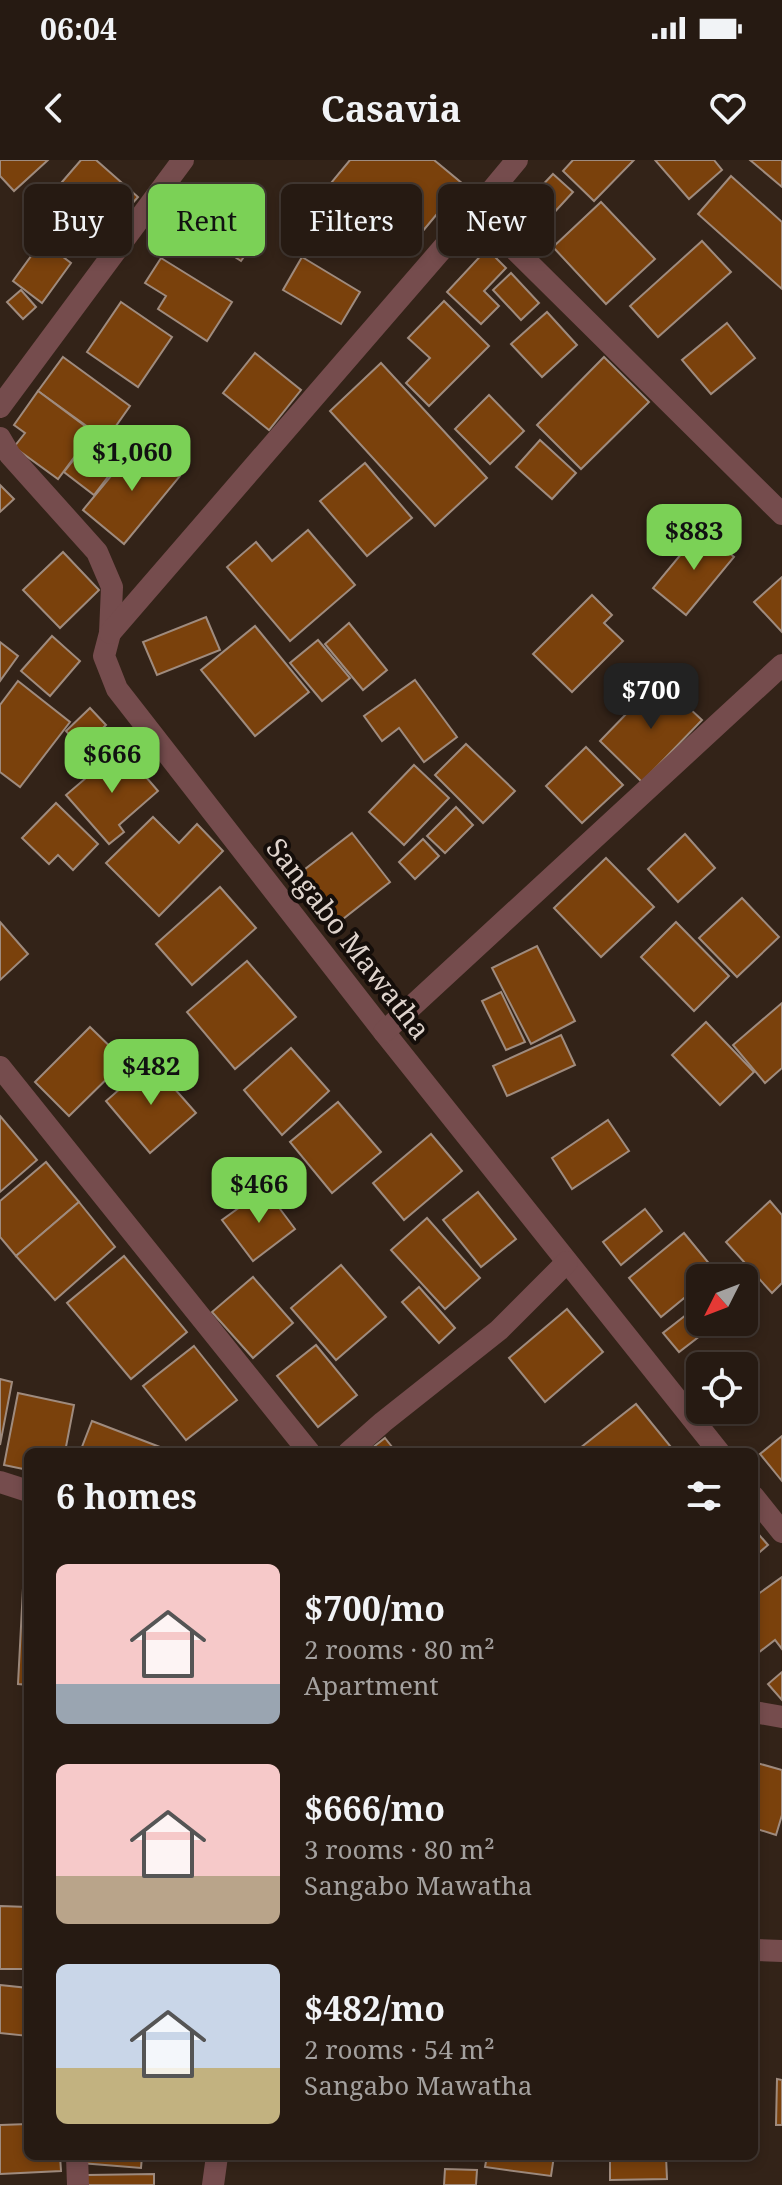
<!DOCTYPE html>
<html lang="en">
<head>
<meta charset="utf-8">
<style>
  :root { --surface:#261a12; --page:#322720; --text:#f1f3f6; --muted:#a4a19f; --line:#423832; --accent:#7bd156 }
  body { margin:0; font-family:"Noto Serif",serif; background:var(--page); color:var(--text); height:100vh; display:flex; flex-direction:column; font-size:30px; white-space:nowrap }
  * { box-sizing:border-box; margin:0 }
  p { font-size:26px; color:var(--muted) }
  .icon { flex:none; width:44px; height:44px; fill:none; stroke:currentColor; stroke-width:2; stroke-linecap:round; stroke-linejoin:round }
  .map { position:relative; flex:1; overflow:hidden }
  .details { position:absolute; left:24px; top:1288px; width:734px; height:712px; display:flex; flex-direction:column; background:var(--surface); border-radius:12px; box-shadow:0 4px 12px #0003,0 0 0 2px var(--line) }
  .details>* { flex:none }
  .top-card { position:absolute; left:24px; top:24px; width:734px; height:72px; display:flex; gap:16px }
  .needle { width:52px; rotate:228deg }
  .fabs { position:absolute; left:686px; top:1104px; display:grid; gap:16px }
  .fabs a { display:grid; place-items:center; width:72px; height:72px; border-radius:12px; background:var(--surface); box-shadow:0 4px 12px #0003,0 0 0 2px var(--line); font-size:40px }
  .price { position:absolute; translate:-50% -68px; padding:0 18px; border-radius:16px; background:var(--accent); color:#111; font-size:26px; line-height:52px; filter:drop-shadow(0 2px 4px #0008) }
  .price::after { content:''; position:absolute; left:50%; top:48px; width:24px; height:18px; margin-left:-12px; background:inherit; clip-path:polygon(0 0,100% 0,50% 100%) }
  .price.active { background:#222; color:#fff }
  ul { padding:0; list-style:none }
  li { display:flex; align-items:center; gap:24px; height:200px; padding:0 32px }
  li span { display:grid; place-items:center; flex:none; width:224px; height:160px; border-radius:12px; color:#555 }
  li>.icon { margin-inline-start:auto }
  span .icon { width:96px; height:96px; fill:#fffc; stroke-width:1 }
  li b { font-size:34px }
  h2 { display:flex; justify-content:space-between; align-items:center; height:96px; padding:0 32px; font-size:34px }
  .chip { padding:0 28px; border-radius:12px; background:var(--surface); box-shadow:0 4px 12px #0003,0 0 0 2px var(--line); font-size:28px; line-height:72px }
  .chip.active { background:var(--accent); color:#111 }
  .status { display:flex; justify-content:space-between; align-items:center; height:56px; padding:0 40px; background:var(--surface); direction:ltr }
  .status svg { height:22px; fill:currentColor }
  header { display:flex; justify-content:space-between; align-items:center; height:104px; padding:0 32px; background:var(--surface); font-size:36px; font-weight:700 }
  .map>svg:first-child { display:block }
  .building { fill:#7a410c; stroke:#9f8b7e; stroke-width:2 }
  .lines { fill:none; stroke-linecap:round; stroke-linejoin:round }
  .minor { stroke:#754c4d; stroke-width:22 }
  .labels { text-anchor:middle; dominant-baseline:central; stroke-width:8; stroke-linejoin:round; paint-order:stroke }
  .street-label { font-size:28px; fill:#dfd4cd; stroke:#150e0a }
</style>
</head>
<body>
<div class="status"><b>06:04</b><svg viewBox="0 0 49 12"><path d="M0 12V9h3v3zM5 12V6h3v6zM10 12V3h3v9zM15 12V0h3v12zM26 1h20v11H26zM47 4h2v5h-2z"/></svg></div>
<header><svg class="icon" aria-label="back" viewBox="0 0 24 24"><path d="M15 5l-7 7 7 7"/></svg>Casavia<svg class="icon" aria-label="heart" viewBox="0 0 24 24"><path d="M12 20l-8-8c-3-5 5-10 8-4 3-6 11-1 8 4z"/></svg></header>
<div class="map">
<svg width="782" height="2025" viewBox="0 0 782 2025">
  <rect width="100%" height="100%" fill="#332318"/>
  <g class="building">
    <path d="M0,0H48L14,31L0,16Z"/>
    <path d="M81,0H96L138,37L107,72L56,29Z"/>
    <path d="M350,0H434L475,34L459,53L447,42L422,72L404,57L386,79L326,29Z"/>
    <path d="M573,0H634L594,41L563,11Z"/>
    <path d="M655,0H714L722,10L689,39Z"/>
    <path d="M750,0H782V27Z"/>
    <path d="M553,14L573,32L539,69L519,50Z"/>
    <path d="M731,16L782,62V129L698,54Z"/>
    <path d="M203,32L262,71L241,101L183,63Z"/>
    <path d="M601,42L655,99L606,144L553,87Z"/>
    <path d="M42,81L71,103L42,143L13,121Z"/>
    <path d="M702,81L731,112L658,177L630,146Z"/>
    <path d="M487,89L506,108L484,131L499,146L481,164L447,132Z"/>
    <path d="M302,97L360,132L341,164L283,130Z"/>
    <path d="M161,98L232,142L207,181L158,149L166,136L145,123Z"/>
    <path d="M511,113L539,143L521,160L493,130Z"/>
    <path d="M21,130L36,147L23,159L7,142Z"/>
    <path d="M444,141L489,186L429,246L406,223L430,198L408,178Z"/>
    <path d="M121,142L172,177L138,227L87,192Z"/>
    <path d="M547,152L577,185L542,217L511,184Z"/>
    <path d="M727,163L755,198L711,234L682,200Z"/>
    <path d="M255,193L301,230L269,270L223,233Z"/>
    <path d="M63,197L130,246L106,280L38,231Z"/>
    <path d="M604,197L649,242L581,309L537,265Z"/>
    <path d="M381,203L487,318L435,366L330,251Z"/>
    <path d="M38,231L93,272L58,319L14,287L25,273L14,265Z"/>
    <path d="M489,235L524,271L490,304L455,269Z"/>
    <path d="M94,274L123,297L94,335L64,312Z"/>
    <path d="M540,280L576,313L552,339L516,307Z"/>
    <path d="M139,282L180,316L124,384L83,350Z"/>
    <path d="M365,303L412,358L367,396L320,341Z"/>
    <path d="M0,325L14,339L0,352Z"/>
    <path d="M308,370L355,425L290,481L227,407L256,382L272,401Z"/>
    <path d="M701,370L734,397L686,455L653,428Z"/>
    <path d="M63,392L99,430L60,468L23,430Z"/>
    <path d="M782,417V472L754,442Z"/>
    <path d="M592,435L612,455L604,463L623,481L572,532L533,494Z"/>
    <path d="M206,457L220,490L157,515L143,482Z"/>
    <path d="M349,463L387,510L363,530L325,484Z"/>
    <path d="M255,466L309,532L255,576L201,510Z"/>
    <path d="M52,476L80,501L50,536L21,511Z"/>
    <path d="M318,480L350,518L322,541L290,503Z"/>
    <path d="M0,482L18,496L0,521Z"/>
    <path d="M415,520L457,577L424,602L399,568L382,581L364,556Z"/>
    <path d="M659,520L702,560L642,622L600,581Z"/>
    <path d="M18,521L70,562L20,627L0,612V545Z"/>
    <path d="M90,548L106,565L82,588L66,571Z"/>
    <path d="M466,584L515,631L483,663L435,615Z"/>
    <path d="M586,587L623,625L582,663L546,626Z"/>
    <path d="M121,588L158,631L119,665L124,672L109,684L66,635Z"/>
    <path d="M414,605L449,638L404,685L369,652Z"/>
    <path d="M56,643L98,684L73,710L58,695L49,704L22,678Z"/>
    <path d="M456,647L473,665L445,693L427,676Z"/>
    <path d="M153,657L179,683L197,664L223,691L159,756L106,703Z"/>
    <path d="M352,673L390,722L334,766L296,716Z"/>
    <path d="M685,674L715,708L678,742L648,709Z"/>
    <path d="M423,679L439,696L415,719L399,702Z"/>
    <path d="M606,698L654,747L601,797L554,748Z"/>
    <path d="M220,727L256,768L192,825L156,784Z"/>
    <path d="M742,738L779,777L737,817L699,778Z"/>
    <path d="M0,762L28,794L0,820Z"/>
    <path d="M676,762L729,816L694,851L641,797Z"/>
    <path d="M537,786L575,861L531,884L492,808Z"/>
    <path d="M247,801L296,857L235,909L187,852Z"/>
    <path d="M501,832L525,882L506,890L482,841Z"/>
    <path d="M782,843V908L765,923L733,885Z"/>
    <path d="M706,862L754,912L720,945L672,895Z"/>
    <path d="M90,867L125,901L69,956L35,922Z"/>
    <path d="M561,875L575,905L507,936L493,906Z"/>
    <path d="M291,888L329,931L282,975L244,930Z"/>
    <path d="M151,902L196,953L150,993L106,941Z"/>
    <path d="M338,942L381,992L332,1033L290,982Z"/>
    <path d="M0,956L37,1000L0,1032Z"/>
    <path d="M608,960L629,991L572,1029L552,998Z"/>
    <path d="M431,974L462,1011L404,1060L373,1023Z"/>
    <path d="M46,1002L79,1042L16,1096L0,1077V1041Z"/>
    <path d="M265,1029L295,1069L253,1101L222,1060Z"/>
    <path d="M478,1032L516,1079L481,1107L443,1060Z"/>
    <path d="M770,1041L782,1055V1123L772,1133L726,1082Z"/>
    <path d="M79,1042L115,1087L55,1140L16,1096Z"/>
    <path d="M645,1049L662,1071L621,1105L603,1082Z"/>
    <path d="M427,1058L480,1118L445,1149L391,1090Z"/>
    <path d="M684,1073L716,1112L708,1118H700V1125L661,1157L629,1118Z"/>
    <path d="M124,1096L187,1172L131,1219L67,1143Z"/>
    <path d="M341,1105L386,1157L336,1200L291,1148Z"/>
    <path d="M253,1117L293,1163L253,1198L212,1152Z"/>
    <path d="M419,1127L455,1168L439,1183L402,1142Z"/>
    <path d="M700,1144V1162H718L679,1192L663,1173Z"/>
    <path d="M567,1149L603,1192L545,1242L509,1198Z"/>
    <path d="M316,1185L357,1235L318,1267L277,1216Z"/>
    <path d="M194,1186L237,1240L186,1280L143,1226Z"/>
    <path d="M0,1219L12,1222L0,1285Z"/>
    <path d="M18,1233L74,1245L65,1292H28V1310L4,1305Z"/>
    <path d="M636,1244L675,1292H575Z"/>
    <path d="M92,1261L173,1292H80Z"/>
    <path d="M782,1276V1321L760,1294Z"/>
    <path d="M385,1278L396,1292H367Z"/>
    <path d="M754,1369L768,1385L754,1397Z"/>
    <path d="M24,1409H28V1525L18,1524Z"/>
    <path d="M782,1417V1489L775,1480L754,1496V1437Z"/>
    <path d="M782,1512V1540L768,1524Z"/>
    <path d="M757,1603L782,1610V1655L776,1675L754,1668V1614Z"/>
    <path d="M0,1746L28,1747V1809H0Z"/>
    <path d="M0,1825L28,1828V1876L0,1873Z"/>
    <path d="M777,1919L782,1920V1965H776Z"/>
    <path d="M28,1964V1996H60L61,2011L0,2014V1965Z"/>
    <path d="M81,1996H142L141,2008L81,2003Z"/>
    <path d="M487,1996H554L551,2016L485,2007Z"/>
    <path d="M610,1996H666L667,2019L610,2020Z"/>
    <path d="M445,2009L477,2010L476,2025H444Z"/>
    <path d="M154,2014V2025H87V2015Z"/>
  </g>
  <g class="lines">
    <g class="minor">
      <path d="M462,66L517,0"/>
      <path d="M0,247L183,0"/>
      <path d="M0,278L10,295L97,392L112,427L110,473L104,496L117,529L384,872L719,1292"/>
      <path d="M110,473L462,66L473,62L490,65L782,354"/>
      <path d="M384,872L782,505"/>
      <path d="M0,907L309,1292"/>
      <path d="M349,1292L383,1262L499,1170L567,1102"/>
      <path d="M0,1322L28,1331"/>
      <path d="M754,1337L782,1372"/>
      <path d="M754,1552L782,1557"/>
      <path d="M754,1790L782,1791"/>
      <path d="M77,1996L78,2025"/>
      <path d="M213,2025L217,1996"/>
    </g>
  </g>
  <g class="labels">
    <g class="street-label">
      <text transform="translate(349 778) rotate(52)">Sangabo Mawatha</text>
    </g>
  </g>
</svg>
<div class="fabs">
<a><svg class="needle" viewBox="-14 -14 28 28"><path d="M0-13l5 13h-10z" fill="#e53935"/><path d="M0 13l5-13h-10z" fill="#a4a19f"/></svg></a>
<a><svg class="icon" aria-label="locate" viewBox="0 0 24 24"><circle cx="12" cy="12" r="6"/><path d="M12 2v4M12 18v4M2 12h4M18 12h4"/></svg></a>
</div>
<b class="price" style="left:132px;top:333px">$1,060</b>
<b class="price" style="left:694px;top:412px">$883</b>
<b class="price active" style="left:651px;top:571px">$700</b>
<b class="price" style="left:112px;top:635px">$666</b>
<b class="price" style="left:151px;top:947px">$482</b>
<b class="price" style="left:259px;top:1065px">$466</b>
<div class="top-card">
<a class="chip">Buy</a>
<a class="chip active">Rent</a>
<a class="chip">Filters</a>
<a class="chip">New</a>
</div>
<section class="details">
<h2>6 homes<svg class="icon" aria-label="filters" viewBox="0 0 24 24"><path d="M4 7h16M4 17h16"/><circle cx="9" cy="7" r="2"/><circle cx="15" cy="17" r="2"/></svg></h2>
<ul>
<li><span style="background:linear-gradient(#f6c9c9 75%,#9aa5b1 0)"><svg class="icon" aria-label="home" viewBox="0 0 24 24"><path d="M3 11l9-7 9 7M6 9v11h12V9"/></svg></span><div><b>$700/mo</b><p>2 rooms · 80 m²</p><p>Apartment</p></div></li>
<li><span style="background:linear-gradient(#f6c9c9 70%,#b9a48a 0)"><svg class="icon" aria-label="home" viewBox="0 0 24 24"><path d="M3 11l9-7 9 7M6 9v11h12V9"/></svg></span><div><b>$666/mo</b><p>3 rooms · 80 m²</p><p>Sangabo Mawatha</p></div></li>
<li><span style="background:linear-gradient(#c9d6e8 65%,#c2b280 0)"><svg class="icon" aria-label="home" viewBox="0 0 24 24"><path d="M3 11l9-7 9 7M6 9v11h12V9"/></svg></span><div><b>$482/mo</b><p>2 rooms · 54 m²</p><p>Sangabo Mawatha</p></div></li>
</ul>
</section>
</div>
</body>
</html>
